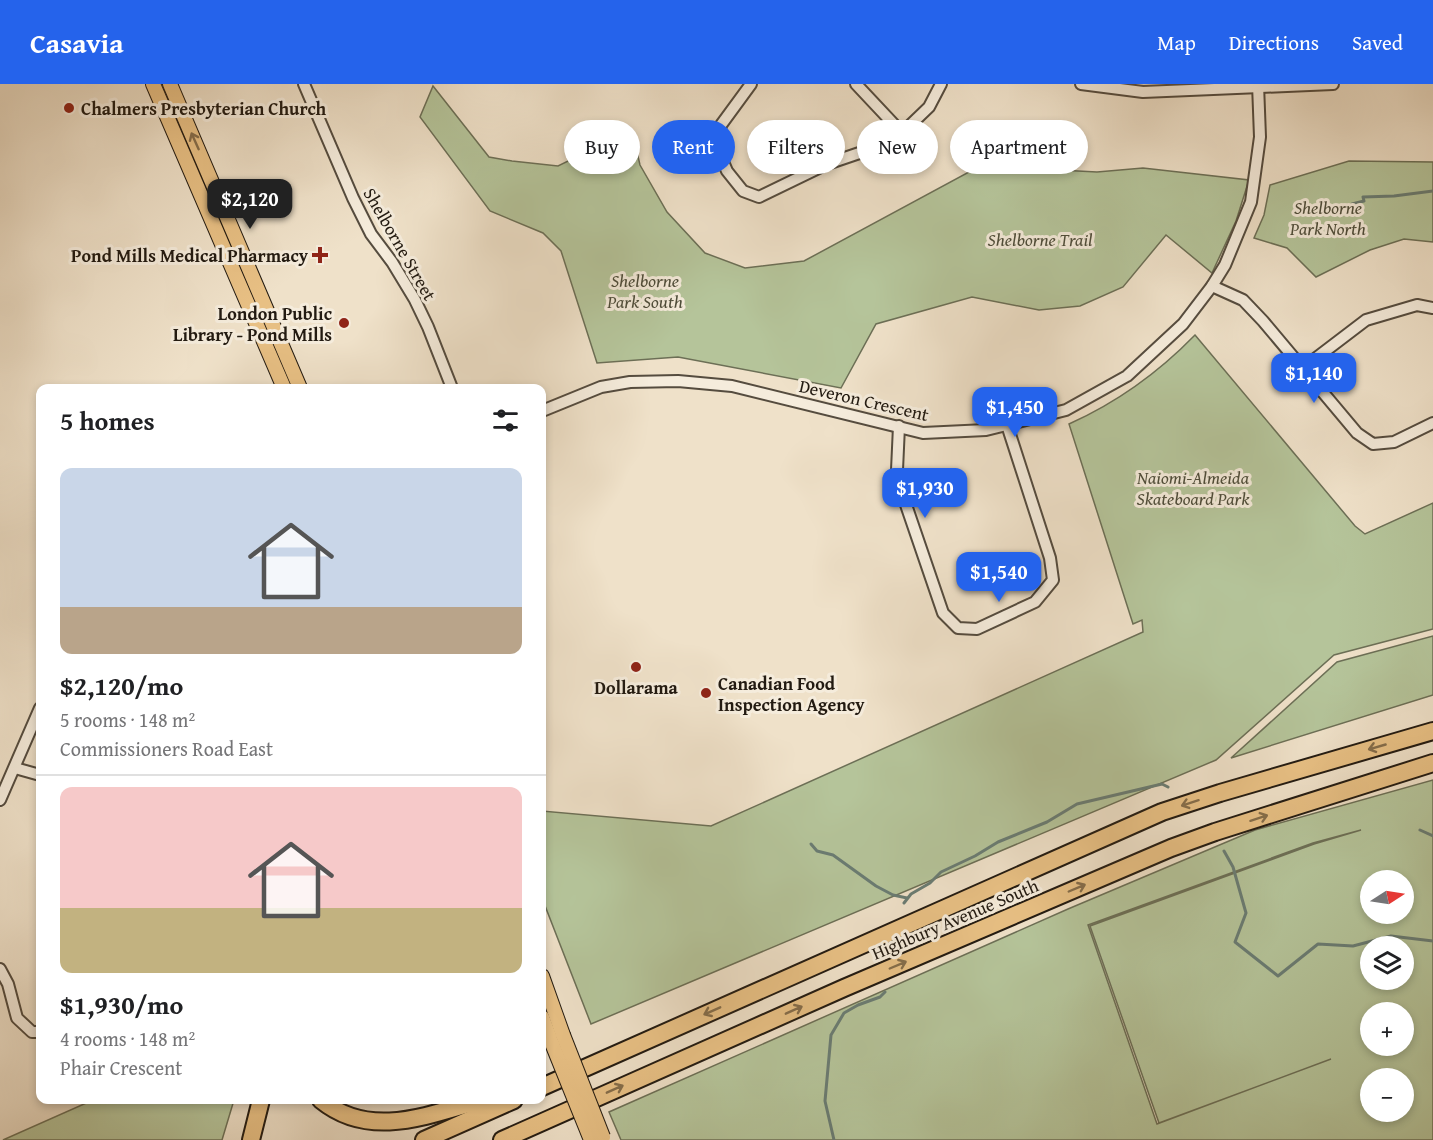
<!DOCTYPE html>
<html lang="en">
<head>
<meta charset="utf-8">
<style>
  :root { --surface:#fff; --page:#f6f6f6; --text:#202124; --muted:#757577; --line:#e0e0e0; --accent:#2563eb }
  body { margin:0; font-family:"Gentium Book Plus",serif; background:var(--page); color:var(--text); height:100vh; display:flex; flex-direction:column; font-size:22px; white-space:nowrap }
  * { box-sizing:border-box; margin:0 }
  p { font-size:20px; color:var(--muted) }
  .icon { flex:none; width:33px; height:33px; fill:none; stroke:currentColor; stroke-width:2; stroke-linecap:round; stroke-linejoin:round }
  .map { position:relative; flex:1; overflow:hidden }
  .details { position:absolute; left:36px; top:300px; width:510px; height:720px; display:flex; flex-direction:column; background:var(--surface); border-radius:12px; box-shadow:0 3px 9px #0003 }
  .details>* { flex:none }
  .hud { position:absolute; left:564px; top:36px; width:570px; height:54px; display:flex; gap:12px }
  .needle { width:39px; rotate:78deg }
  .buttons { position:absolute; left:1360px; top:786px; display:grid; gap:12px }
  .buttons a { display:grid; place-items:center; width:54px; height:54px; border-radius:50%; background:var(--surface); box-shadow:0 3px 9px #0003; font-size:30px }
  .price { position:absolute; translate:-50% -51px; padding:0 14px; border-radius:12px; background:var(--accent); color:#fff; font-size:20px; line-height:39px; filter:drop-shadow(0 2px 3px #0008) }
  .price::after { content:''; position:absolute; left:50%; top:36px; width:18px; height:14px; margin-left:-9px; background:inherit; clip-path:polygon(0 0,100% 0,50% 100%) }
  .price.on { background:#222; color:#fff }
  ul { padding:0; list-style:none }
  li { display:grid; align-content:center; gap:12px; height:318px; padding:0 24px }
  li+li { border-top:2px solid var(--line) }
  li span { display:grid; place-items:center; height:186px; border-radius:12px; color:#555 }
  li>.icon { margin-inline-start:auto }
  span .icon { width:108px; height:108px; fill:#fffc; stroke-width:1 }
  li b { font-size:26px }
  h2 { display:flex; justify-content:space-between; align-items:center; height:72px; padding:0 24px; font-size:26px }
  .tag { padding:0 21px; border-radius:27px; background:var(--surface); box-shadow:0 3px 9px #0003; font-size:21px; line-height:54px }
  .tag.on { background:var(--accent); color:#fff }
  header { display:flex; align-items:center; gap:36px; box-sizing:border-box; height:84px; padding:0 30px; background:var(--accent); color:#fff }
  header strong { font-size:28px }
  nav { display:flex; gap:33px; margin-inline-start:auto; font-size:21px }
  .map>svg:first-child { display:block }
  .green { fill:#b5c49a; stroke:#6c6f56; stroke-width:1.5; fill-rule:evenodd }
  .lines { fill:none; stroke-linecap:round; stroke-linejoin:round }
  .stream { stroke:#6a7c73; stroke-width:3 }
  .minor-casing { stroke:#554c3f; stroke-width:14 }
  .major-casing { stroke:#221a11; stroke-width:16 }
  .highway-casing { stroke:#221a11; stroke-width:20 }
  .minor { stroke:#f5ecdc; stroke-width:10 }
  .major { stroke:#e8c084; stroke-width:14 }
  .highway { stroke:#e8c084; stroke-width:16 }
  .major-bridge-casing { stroke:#221a11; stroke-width:16; stroke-linecap:butt }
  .major-bridge { stroke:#e8c084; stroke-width:14 }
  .oneway { stroke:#856d4a }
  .poi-dot { fill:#8f2418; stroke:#f5ecdc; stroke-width:2 }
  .labels { text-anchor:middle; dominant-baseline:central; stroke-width:6; stroke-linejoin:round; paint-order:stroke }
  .poi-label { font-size:18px; font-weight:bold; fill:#221a11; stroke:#f5ecdc; text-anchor:start }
  .park-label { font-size:18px; font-style:italic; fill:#4e4d3a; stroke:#f5ecdc }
  .street-label { font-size:18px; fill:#221a11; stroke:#f5ecdc }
</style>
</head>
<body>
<header>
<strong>Casavia</strong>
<nav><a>Map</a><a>Directions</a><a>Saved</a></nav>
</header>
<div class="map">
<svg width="1433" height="1056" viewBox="0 0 1433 1056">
  <rect width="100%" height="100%" fill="#efe1c9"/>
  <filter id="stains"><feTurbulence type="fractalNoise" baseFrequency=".00333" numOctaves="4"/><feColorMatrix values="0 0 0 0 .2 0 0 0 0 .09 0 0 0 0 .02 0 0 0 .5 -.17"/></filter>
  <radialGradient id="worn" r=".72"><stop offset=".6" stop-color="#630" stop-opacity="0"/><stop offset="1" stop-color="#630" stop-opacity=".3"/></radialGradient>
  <g class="green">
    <path d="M433,2L489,73L512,77L558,82L632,46L640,81L667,128L705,169L745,184L804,177L980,82L1097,88L1143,84L1249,96L1236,137L1212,189L1166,151L1123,203L1080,222L1039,226L972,213L876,240L841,304L678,273L597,279L561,167L543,149L490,127L420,33Z"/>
    <path d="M1349,77L1433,78V158L1404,155L1370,166L1316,193L1287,164L1254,154L1264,131L1270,101Z"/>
    <path d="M1195,251L1355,442L1365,450L1433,419V545L1334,571L1216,676L591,940L542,814V727L711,742L1143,548L1142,536L1133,540L1069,340C1116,319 1159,288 1195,251Z"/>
    <path d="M1433,552V611L1231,674L1337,578Z"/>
    <path d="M1433,696V1056H621L609,1028L1068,825L1255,746ZM1361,746L1314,760L1090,842L1159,1039L1331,975L1157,1040L1088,841L1313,759ZM1371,796H1404V830H1371ZM1371,862H1404V896H1371ZM1371,928H1404V962H1371ZM1371,994H1404V1028H1371Z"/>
    <path d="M93,1016H234L222,1056H3Z"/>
  </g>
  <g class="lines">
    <g class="stream">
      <path d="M1352,120L1364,117L1363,113L1394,112L1433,107"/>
      <path d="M1420,746L1433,752"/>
      <path d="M811,760L817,767L833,771L876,802L893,811L907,814"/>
      <path d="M1224,767L1233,783L1246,829L1235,858L1278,892L1318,860L1353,862L1391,852L1433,857"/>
      <path d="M904,819L911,810L930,799L941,788L975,772L998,758L1047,738L1077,720L1162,700L1168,703"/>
      <path d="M834,1056L825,1017L831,951L844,929L858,921L880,913L885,908"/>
    </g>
    <defs>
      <g id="minor">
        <path d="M304,0L353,114L371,150L392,178L415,216L428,243L452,304"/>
        <path d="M751,0L721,41L717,64L727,87L743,107L759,113L827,80L880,62L902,49L929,23L941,0"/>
        <path d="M856,0L902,49"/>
        <path d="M1081,0L1143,8L1333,0"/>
        <path d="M1212,202L1243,216L1263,237L1357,349L1373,360L1394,358L1433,339"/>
        <path d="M1303,284L1366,236L1417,221L1433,224"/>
        <path d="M542,327L601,303L630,298L678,297L732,302L923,349L986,346L1066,326L1127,292L1183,240L1212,202L1225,181L1251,118L1260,53L1258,0"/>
        <path d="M899,342L897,386L903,412L943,529L958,544L977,545L1035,518L1053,496L1050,474L1007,341"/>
        <path d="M15,684L40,691"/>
        <path d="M0,716L40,624"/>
        <path d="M0,885L8,900L17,934L32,948H40"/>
      </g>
      <g id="major">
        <path d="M153,0L284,304"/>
        <path d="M170,0L300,304"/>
        <path d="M542,892L563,951"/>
        <path d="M542,933L551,957"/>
      </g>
      <g id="highway">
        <path d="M542,1003L1162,728L1220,709L1433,647"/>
        <path d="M321,1016C370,1056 428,1031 482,1016"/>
        <path d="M251,1056L261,1016"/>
        <path d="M424,1056L514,1016"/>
        <path d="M502,1056L844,904L1171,764L1215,748L1433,679"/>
      </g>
    </defs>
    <use href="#minor" class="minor-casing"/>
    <use href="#major" class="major-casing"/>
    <use href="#highway" class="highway-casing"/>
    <use href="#minor" class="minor"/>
    <use href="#major" class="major"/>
    <use href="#highway" class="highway"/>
    <defs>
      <g id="major-bridge">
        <path d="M563,951L603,1053"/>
        <path d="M551,957L591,1056"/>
      </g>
    </defs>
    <use href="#major-bridge" class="major-bridge-casing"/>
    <use href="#major-bridge" class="major-bridge"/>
  </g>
  <defs><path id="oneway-shaft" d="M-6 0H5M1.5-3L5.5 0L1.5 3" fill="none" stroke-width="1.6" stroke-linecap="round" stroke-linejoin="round" transform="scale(1.5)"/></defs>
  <g class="oneway">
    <use href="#oneway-shaft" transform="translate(195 57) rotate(-114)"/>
    <use href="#oneway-shaft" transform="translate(1377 663) rotate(164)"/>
    <use href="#oneway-shaft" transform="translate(1190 719) rotate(162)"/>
    <use href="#oneway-shaft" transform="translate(1259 734) rotate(-18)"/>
    <use href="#oneway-shaft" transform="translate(1077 804) rotate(-23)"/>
    <use href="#oneway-shaft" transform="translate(898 881) rotate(-23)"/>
    <use href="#oneway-shaft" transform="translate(794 926) rotate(-24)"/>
    <use href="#oneway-shaft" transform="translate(712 927) rotate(156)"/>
    <use href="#oneway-shaft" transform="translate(615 1005) rotate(-24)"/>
  </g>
  <g class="poi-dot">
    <circle cx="69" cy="24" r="6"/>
    <path d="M317 162h6v6h6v6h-6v6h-6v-6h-6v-6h6z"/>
    <circle cx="344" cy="239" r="6"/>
    <circle cx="636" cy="583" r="6"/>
    <circle cx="706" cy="609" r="6"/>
  </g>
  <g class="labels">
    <g class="poi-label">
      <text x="81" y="24">Chalmers Presbyterian Church</text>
      <text x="308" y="171" text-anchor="end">Pond Mills Medical Pharmacy</text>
      <text x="332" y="229" text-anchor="end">London Public<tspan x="332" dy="21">Library - Pond Mills</tspan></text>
      <text x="718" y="599">Canadian Food<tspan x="718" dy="21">Inspection Agency</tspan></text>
      <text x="636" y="603" text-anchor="middle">Dollarama</text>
    </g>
    <g class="park-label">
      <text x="1328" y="123">Shelborne<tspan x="1328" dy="21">Park North</tspan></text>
      <text x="1040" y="155">Shelborne Trail</text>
      <text x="645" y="196">Shelborne<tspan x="645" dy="21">Park South</tspan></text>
      <text x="1193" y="393">Naiomi-Almeida<tspan x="1193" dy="21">Skateboard Park</tspan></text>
    </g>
    <g class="street-label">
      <text transform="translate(400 160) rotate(60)">Shelborne Street</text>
      <text transform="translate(864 316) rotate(13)">Deveron Crescent</text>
      <text transform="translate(955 835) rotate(-23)">Highbury Avenue South</text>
    </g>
  </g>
  <rect width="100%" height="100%" filter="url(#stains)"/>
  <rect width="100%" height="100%" fill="url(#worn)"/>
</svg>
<div class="buttons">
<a><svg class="needle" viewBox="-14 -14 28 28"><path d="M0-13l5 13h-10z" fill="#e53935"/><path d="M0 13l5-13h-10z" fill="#757577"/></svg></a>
<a><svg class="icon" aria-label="layers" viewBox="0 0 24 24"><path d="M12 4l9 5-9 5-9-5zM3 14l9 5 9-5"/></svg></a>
<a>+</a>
<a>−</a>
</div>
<b class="price on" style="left:250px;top:146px">$2,120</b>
<b class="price" style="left:1314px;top:320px">$1,140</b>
<b class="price" style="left:1015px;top:354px">$1,450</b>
<b class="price" style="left:925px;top:435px">$1,930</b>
<b class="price" style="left:999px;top:519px">$1,540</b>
<div class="hud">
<a class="tag">Buy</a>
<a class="tag on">Rent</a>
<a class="tag">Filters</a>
<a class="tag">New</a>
<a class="tag">Apartment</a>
</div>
<section class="details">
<h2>5 homes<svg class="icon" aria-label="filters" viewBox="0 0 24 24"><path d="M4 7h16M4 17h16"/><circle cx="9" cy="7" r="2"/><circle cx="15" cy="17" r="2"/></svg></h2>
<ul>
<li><span style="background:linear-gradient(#c9d6e8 75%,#b9a48a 0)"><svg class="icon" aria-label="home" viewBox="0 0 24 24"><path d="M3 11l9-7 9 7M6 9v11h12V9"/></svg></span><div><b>$2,120/mo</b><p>5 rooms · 148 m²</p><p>Commissioners Road East</p></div></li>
<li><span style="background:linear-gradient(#f6c9c9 65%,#c2b280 0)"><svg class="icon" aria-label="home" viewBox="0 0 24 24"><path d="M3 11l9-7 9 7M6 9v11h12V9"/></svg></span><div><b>$1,930/mo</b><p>4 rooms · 148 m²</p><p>Phair Crescent</p></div></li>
</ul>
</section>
</div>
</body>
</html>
